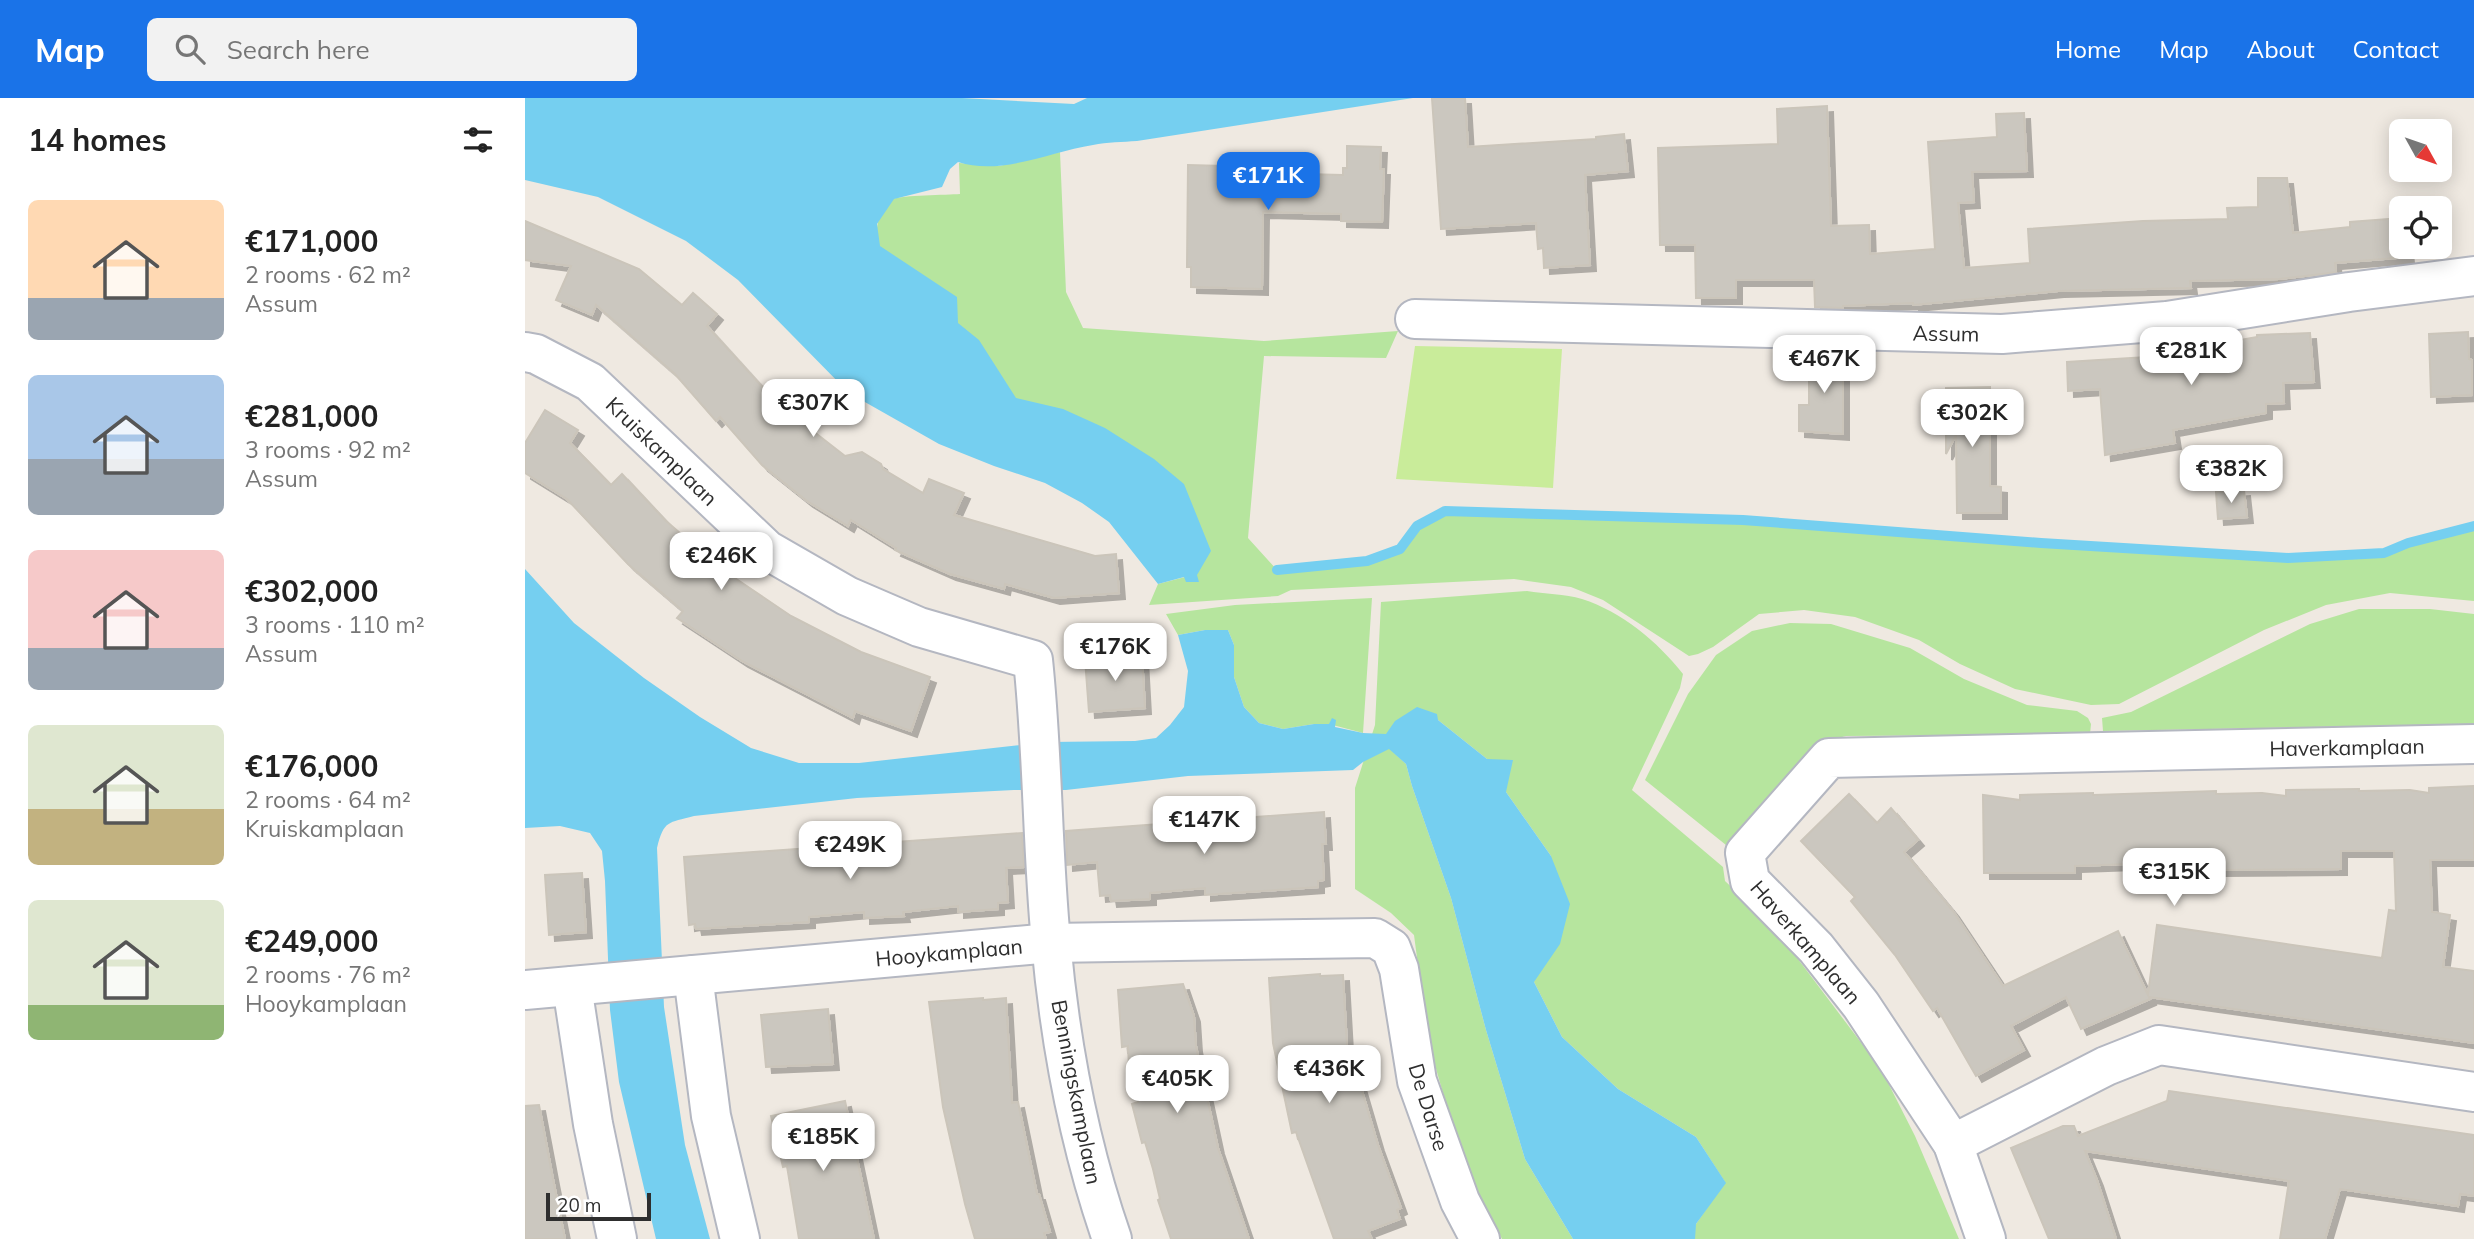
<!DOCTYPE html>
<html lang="en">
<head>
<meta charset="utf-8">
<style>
  :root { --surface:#fff; --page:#f2f2f2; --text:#222; --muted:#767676; --accent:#1a73e8 }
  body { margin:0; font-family:Mulish,sans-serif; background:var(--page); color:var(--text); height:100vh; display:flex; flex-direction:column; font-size:26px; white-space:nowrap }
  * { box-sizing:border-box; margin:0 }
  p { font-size:23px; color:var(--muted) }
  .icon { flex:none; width:38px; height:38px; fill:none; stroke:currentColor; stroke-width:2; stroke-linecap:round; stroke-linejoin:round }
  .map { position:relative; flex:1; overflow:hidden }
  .drawer { display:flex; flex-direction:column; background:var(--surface); width:525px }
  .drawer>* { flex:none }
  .needle { width:46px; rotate:130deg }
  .fabs { position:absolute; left:1864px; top:21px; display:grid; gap:14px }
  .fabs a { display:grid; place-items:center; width:63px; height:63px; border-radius:10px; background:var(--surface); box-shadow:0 4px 18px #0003; font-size:35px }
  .scale { position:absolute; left:21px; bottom:18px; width:105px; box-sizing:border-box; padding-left:7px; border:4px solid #2e2e2e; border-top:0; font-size:19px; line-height:24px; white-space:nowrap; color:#2e2e2e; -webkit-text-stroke:5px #fff; paint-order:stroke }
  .price { position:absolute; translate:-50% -60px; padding:0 16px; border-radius:14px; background:#fff; color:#222; font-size:23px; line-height:46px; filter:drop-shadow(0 2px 4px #0008) }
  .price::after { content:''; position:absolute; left:50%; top:42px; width:21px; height:16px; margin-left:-10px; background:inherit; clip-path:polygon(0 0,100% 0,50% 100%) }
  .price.current { background:var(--accent); color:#fff }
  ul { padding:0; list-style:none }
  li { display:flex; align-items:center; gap:21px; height:175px; padding:0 28px }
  li span { display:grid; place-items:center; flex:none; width:196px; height:140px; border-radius:10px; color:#555 }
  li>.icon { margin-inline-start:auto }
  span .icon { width:84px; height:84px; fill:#fffc; stroke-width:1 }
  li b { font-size:30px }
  h2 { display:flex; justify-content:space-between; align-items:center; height:84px; padding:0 28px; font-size:30px }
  header { display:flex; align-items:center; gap:42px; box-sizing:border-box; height:98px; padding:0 35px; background:var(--accent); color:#fff }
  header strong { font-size:33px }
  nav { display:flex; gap:38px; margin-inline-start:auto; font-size:24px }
  .search { width:490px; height:63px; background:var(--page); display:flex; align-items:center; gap:18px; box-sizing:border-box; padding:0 24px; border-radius:10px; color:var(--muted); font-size:26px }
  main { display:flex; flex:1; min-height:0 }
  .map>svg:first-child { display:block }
  .green { fill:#b6e59e }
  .pitch { fill:#c9ec9a }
  .water { fill:#75cff0 }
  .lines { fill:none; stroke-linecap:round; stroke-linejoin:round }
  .stream { stroke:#75cff0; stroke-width:10 }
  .building { fill:#cbc7bf; stroke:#cbc5ba; stroke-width:2; filter:url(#shadow) }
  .minor-casing { stroke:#b4b7c1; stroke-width:42 }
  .minor { stroke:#fff; stroke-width:38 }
  .labels { text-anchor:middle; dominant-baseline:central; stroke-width:6; stroke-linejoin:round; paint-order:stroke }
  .street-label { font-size:21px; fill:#2e2e2e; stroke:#fff }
</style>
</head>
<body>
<header>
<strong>Map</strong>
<div class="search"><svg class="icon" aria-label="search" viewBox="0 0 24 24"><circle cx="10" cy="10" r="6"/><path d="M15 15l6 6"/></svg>Search here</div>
<nav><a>Home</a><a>Map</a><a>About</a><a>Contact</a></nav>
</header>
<main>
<section class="drawer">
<h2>14 homes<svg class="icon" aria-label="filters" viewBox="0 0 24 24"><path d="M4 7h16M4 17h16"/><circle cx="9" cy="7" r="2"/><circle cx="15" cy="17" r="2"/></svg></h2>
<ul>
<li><span style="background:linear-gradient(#ffd9b3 70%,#9aa5b1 0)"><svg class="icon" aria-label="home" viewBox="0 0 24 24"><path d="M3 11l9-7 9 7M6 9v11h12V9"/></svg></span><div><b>€171,000</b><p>2 rooms · 62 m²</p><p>Assum</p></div></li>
<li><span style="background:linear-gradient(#a9c7e8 60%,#9aa5b1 0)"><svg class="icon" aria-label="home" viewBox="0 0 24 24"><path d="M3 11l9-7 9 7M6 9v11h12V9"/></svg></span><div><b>€281,000</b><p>3 rooms · 92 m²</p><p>Assum</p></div></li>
<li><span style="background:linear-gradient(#f6c9c9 70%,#9aa5b1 0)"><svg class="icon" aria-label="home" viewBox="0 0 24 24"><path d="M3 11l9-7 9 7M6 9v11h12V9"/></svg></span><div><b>€302,000</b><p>3 rooms · 110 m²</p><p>Assum</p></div></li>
<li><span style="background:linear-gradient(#dfe7d0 60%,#c2b280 0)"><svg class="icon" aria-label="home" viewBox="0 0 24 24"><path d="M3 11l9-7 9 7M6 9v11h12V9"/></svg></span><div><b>€176,000</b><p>2 rooms · 64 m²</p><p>Kruiskamplaan</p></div></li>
<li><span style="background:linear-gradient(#dfe7d0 75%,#8fb573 0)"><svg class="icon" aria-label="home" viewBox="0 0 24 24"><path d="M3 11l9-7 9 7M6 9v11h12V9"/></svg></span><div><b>€249,000</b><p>2 rooms · 76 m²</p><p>Hooykamplaan</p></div></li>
</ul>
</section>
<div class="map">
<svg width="1949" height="1141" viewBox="0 0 1949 1141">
  <defs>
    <filter id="shadow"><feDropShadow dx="6" dy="6" stdDeviation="0" flood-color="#0004"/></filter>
  </defs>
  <rect width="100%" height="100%" fill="#efe9e1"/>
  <g class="green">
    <path d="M535,54L541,194L558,230L739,243L873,233L861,260L739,258L723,440L752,472L842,463L875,451L892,428L920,413L1218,422L1516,445L1763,460L1859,455L1883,445L1949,428V503L1865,495L1801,507L1739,532L1594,606L1566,607L1490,591L1435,566L1394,542L1330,519L1279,512L1234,516L1188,549L1173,556L1164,558L1078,502L1046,489L989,481L766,492L753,498L624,507L633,486L660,479L674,484L433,276L353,195C352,172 343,113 368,101C377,97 422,97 435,96L434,65L474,68Z"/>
    <path d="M1002,493C1019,496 1040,496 1057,501C1097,514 1132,543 1158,576L1155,590L1107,692L1198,769L1200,783L1248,828L1356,971L1390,1038L1434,1141H1163L1171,1126L1200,1084L1171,1039L1093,991L1037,939L1009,884L1026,758L981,694L962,661L913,622L864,650L881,666L887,688L926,800L961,932L1000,1061L1048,1141H977L940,1069L918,995L903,943L889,837L866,815L830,791V690L850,627L856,504Z"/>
    <path d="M847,500L838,635L804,626H789L758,631L734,625L719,609L709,579V547L703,532H680L653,537L641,516L710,507Z"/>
    <path d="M1834,511H1905L1949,516V626L1578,633L1577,620L1606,614L1785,526Z"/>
    <path d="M1265,525L1306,526L1385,550L1439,581L1502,607L1552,613L1563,620L1566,626L1565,636L1321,638L1301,643L1280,657L1201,747L1120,682L1163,596L1191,557L1227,533Z"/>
  </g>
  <path class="pitch" d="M890,248L1037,251L1028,390L871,381Z"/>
  <g class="water">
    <path d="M0,0H437L549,6L562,0H888L612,43C598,44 582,44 568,47C524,54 476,78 433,64L425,71L417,89L369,101L352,126L355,148L432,199L433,225L454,242L491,300L538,311L580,330L629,361L659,386L686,453L672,477L674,484H661L659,479L633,486L584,424L557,405L520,385L469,368L414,346L324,295L213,182L161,143L73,99L0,82Z"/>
    <path d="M0,471L49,525L119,580L175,619L226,650L274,665H334L523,644L610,643L631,640L645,627L659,609L663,573L653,537L680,532H703L709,547V579L719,609L734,625L758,631L789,626H804L807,620L811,622L810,629L838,635L861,636L870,623L892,609L912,616L913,622L962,661L988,662L981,694L1026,758L1045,806L1035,846L1009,884L1037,939L1093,991L1171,1039L1201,1085L1171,1126L1170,1141H1048L1000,1061L961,932L926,800L887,688L881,666L864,651L838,664L828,672L663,678L541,692H489L332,700L169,718C143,725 139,722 132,750L139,909L160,1047L185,1141H131L94,984L85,912L80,783L77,753L65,735L35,728L0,730Z"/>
  </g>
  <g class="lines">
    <path class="stream" d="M752,472L842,463L875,451L892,428L920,413L1218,422L1516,445L1763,460L1859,455L1883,445L1949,428"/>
  </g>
  <g class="building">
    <path d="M907,0H940L943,49L1071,41V39L1099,36L1103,73L1060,77L1065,167L1019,170L1018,150L1013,151L1011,125L916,131Z"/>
    <path d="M1302,8L1306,128L1344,127L1345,156L1410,151L1403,44L1472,39L1471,16L1499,15L1502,73L1447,74L1449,104L1433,105L1439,170L1505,165L1503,131L1618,123L1703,121L1702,110L1733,109V80H1762L1768,135L1825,129V124L1876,120V149H1882L1883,159L1810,165L1811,174L1797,176L1754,181L1665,183L1666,190L1533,193L1388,207V205L1318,208V210L1290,209L1289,182H1211V200H1171L1170,147H1135L1133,50L1253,46L1252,11Z"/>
    <path d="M822,48L856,49L855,71H859L857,124L816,123V116L738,114L737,191L666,189V169H662L663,67L739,69V75L818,77V70H822Z"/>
    <path d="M0,123L114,171L157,207L168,195L192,216L182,228L252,305L320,358L337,354L356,366L358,371L398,395L404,381L439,395L429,417L570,458L591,456L594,495L529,500L480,486L479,491L425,476L370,452L371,450L326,422L323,428L282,403L237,367L195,319L191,323L150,276L71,207L67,217L31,202L46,168L0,162Z"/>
    <path d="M1943,234L1944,261L1947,262V297L1906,299L1904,236Z"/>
    <path d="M1785,235L1789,284L1758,285L1759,305L1741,306V315L1648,332L1650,345L1580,357L1575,291L1543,293L1542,264L1655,257L1654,253L1732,239V237Z"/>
    <path d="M1292,253L1318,254V336L1274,333V307H1284V256L1292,257Z"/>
    <path d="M1465,289V388L1476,389V415H1432L1431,337L1421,356V290Z"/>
    <path d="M20,312L53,332L45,345L86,387L97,376L141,423L198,472L266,518L336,554L405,579L386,633L330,613L328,620L217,563L152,520L158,513L103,466L42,401L0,375V345Z"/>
    <path d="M1719,392L1722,419L1693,421L1691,394Z"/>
    <path d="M617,557L620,610L564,614L560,561Z"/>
    <path d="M1949,688V762H1905L1907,814L1925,817L1918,869L1949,873V945L1624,899L1625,901L1556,931L1541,899L1486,928L1499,952L1451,978L1412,910L1408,913L1370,857L1326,803L1330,799L1276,743L1324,696L1352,725L1366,710L1393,742L1379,754L1428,813L1478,888L1593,833L1623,897L1632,827L1857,860L1864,812L1871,813L1869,753H1816V771L1692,772V755L1665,756H1639V774H1604V766L1550,768V775H1459L1458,697L1495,702V697L1568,695V697L1691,693V696L1737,695L1761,698V692L1834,691V693L1885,692L1904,695V690Z"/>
    <path d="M799,714L801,746H797L799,782L793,783V789L680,797V790L625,795V801L586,803L585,797L575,798L572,764L542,767L541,733Z"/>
    <path d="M497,735L499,769L481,770L483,804L473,805V811L433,814V808L378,814L379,818L339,820V814L284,819V824L171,831L170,826L164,827L159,759Z"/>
    <path d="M57,775L61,834L24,837L20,777Z"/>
    <path d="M795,876V878L818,877L824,982L833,979L853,1047L876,1110L872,1112L875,1121L843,1133L847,1141H809L771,1034L767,1035L748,945L744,880Z"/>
    <path d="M658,886L669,918L671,948L693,1050L724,1141H646L633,1102L635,1101L628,1071L620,1044L617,1045L607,1006L613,1004L604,970L603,948L597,949L593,892Z"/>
    <path d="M458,900V902L481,900L487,1005L493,1004L512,1096H514L525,1134L519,1135L521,1141H450L440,1106L418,1009L404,904Z"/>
    <path d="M303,911L308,966L241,969L236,917Z"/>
    <path d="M1644,993L1949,1037V1098L1935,1096L1933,1108L1815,1091L1800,1141H1755L1764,1083L1560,1053L1572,1082L1591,1141H1524L1486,1050L1538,1028H1549L1553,1038L1642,1003Z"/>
    <path d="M320,1003L349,1141H274L262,1068L258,1069L246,1018Z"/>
    <path d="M14,1007L28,1081L40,1141H0V1008Z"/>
  </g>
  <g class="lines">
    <defs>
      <g id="minor">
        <path d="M890,221L1477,236L1642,223L1824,194L1949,178"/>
        <path d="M0,254L11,256L65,284L242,452L322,498L394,529L508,562C518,656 517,750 526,844C535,944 554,1046 587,1141"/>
        <path d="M168,877L186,1018L215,1141"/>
        <path d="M47,888L68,1026L92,1141"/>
        <path d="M0,892L526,845L850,840L866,850L874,871L892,983L935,1103L955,1141"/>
        <path d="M1428,1046L1581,968L1634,947L1949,994"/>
        <path d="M1461,1141L1428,1046L1336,907L1291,850L1225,783L1220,755L1304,660L1949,646"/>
      </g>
    </defs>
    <use href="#minor" class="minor-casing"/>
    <use href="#minor" class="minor"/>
  </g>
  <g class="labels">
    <g class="street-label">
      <text transform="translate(1421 235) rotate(1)">Assum</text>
      <text transform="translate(137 353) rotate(44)">Kruiskamplaan</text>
      <text transform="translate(1822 649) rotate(-1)">Haverkamplaan</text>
      <text transform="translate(1281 844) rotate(49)">Haverkamplaan</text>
      <text transform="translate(424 854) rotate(-5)">Hooykamplaan</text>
      <text transform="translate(552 994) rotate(79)">Benningskamplaan</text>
      <text transform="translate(904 1009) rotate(73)">De Darse</text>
    </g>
  </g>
</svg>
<div class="fabs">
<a><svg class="needle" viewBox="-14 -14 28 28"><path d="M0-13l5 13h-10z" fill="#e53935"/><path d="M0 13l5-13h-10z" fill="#767676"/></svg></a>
<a><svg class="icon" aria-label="locate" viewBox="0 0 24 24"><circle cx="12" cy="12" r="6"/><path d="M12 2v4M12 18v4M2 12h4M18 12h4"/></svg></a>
</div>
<div class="scale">20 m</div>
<b class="price current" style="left:743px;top:114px">€171K</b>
<b class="price" style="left:1666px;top:289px">€281K</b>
<b class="price" style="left:1299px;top:297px">€467K</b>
<b class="price" style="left:288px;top:341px">€307K</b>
<b class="price" style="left:1447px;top:351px">€302K</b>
<b class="price" style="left:1706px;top:407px">€382K</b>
<b class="price" style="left:196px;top:494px">€246K</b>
<b class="price" style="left:590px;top:585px">€176K</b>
<b class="price" style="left:679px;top:758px">€147K</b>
<b class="price" style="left:325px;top:783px">€249K</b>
<b class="price" style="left:1649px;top:810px">€315K</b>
<b class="price" style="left:804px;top:1007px">€436K</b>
<b class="price" style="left:652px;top:1017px">€405K</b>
<b class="price" style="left:298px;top:1075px">€185K</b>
</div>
</main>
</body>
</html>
